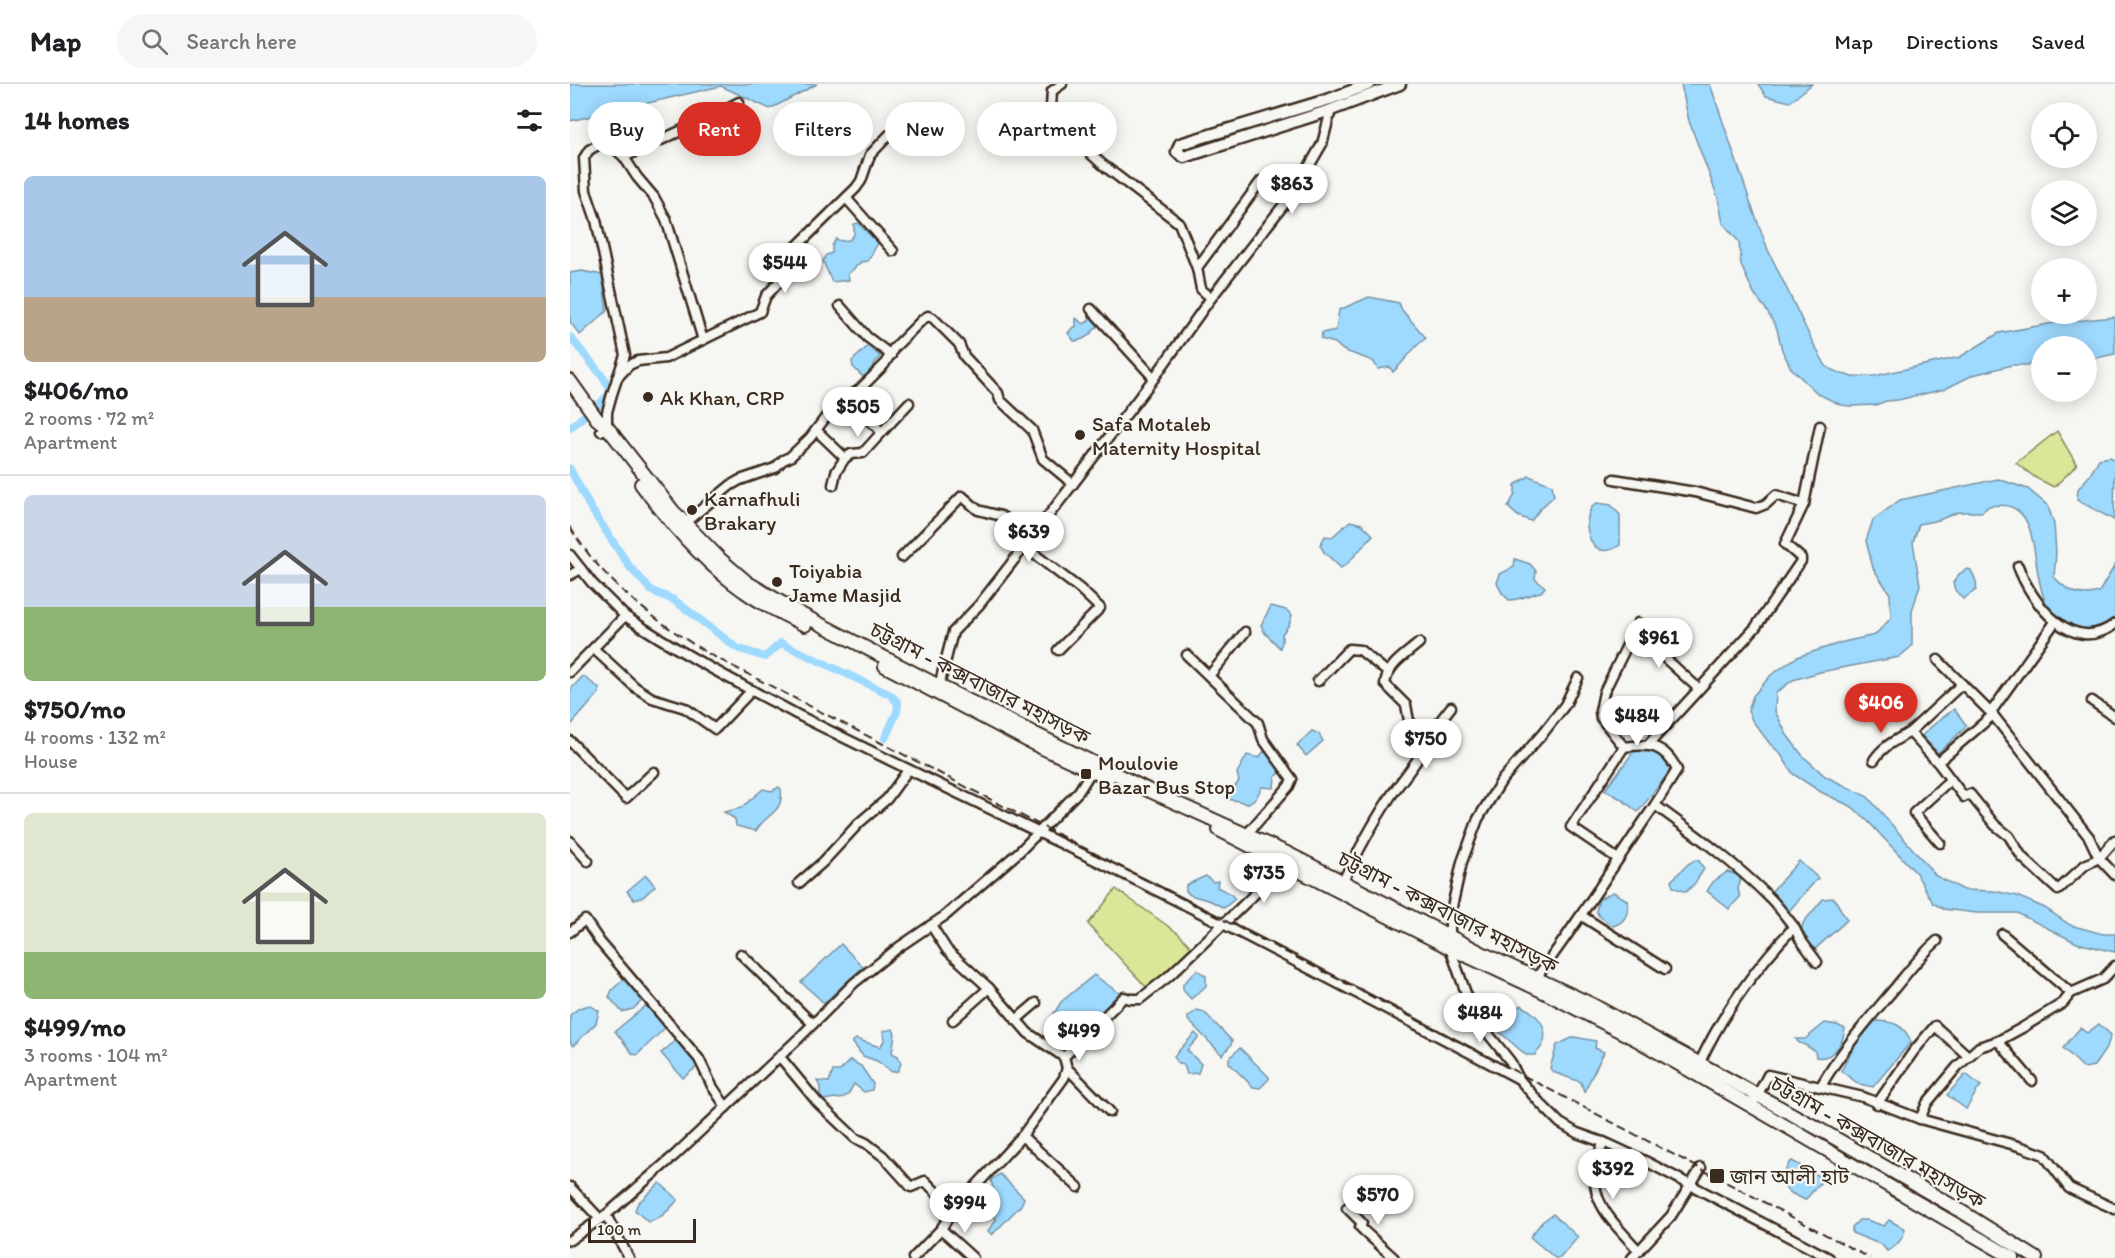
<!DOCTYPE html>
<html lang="en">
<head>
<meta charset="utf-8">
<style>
  :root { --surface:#fff; --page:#f6f6f6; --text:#202124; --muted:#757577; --line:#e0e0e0; --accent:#d93025 }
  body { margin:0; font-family:Itim,"Noto Sans Bengali",sans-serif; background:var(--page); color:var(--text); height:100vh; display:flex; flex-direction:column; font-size:22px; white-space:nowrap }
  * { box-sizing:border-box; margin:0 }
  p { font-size:20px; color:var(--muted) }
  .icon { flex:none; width:33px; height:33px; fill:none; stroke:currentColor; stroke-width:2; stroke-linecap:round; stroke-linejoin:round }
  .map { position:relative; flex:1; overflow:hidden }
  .sheet { display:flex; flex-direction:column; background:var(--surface); width:570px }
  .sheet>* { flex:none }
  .banner { position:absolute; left:18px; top:18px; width:570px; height:54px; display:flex; gap:12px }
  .tools { position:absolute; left:1461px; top:18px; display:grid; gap:12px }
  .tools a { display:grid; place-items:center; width:66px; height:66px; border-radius:50%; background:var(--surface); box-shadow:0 3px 15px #0003; font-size:30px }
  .scale { position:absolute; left:18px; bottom:15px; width:108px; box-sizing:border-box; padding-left:6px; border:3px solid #3b2a1e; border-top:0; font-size:16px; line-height:21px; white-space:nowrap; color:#3b2a1e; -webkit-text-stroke:4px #f6f6f2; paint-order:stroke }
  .price { position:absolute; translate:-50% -51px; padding:0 14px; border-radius:21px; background:#fff; color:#222; font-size:20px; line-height:39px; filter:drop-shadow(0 2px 3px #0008) }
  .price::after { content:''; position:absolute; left:50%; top:36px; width:18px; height:14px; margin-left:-9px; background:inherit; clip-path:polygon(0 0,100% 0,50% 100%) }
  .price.selected { background:var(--accent); color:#fff }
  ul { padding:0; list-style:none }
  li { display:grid; align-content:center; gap:12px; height:318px; padding:0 24px }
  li+li { border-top:2px solid var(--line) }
  li span { display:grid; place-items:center; height:186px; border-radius:9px; color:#555 }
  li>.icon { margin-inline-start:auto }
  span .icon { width:108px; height:108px; fill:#fffc; stroke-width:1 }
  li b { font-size:26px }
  h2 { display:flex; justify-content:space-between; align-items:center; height:72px; padding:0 24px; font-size:26px }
  .tag { padding:0 21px; border-radius:27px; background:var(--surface); box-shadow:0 3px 15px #0003; font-size:21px; line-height:54px }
  .tag.selected { background:var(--accent); color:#fff }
  header { display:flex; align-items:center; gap:36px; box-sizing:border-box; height:84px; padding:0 30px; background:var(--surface); border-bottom:2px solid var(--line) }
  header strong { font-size:28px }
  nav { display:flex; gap:33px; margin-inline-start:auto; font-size:21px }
  .search { width:420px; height:54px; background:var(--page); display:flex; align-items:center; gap:15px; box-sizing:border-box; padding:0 21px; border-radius:33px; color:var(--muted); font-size:22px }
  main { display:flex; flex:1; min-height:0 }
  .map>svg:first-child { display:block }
  .green { fill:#dae698; stroke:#8a885b; stroke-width:1.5 }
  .water { fill:#9ed9fe; stroke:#7693a4; stroke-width:1.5 }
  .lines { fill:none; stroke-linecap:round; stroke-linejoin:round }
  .canal { stroke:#9ed9fe; stroke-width:8 }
  .minor-casing { stroke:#3b2a1e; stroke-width:13 }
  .major-casing { stroke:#3b2a1e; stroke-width:15 }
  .highway-casing { stroke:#3b2a1e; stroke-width:16 }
  .minor { stroke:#f6f6f2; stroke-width:8 }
  .major { stroke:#f6f6f2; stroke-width:10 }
  .highway { stroke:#f6f6f2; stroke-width:12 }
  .rail { stroke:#3b2a1e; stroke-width:2; stroke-dasharray:9 4.5; stroke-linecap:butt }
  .poi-dot { fill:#3b2a1e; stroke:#f6f6f2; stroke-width:2 }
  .labels { text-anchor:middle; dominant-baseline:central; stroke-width:4.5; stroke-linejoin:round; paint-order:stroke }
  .poi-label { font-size:21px; fill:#3b2a1e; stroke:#f6f6f2; text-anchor:start }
  .street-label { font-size:21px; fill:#3b2a1e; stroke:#f6f6f2 }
</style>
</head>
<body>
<header>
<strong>Map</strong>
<div class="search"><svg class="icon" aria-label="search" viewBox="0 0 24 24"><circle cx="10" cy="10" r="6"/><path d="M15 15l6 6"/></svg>Search here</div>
<nav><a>Map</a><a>Directions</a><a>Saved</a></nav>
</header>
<main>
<section class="sheet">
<h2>14 homes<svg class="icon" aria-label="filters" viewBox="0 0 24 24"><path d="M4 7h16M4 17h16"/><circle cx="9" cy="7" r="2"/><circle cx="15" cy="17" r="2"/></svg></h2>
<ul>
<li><span style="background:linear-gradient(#a9c7e8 65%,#b9a48a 0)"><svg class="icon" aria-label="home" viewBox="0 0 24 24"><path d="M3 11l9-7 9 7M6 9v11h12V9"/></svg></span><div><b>$406/mo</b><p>2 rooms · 72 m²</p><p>Apartment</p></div></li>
<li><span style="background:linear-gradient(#c9d6e8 60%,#8fb573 0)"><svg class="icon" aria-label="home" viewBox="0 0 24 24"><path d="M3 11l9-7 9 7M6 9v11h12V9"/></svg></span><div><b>$750/mo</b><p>4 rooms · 132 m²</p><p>House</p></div></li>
<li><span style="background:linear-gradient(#dfe7d0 75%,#8fb573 0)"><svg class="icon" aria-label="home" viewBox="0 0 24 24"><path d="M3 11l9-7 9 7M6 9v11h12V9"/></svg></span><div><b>$499/mo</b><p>3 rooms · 104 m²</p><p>Apartment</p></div></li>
</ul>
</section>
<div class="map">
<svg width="1545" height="1174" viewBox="0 0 1545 1174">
  <rect width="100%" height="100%" fill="#f6f6f2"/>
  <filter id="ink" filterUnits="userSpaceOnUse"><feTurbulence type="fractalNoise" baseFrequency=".0167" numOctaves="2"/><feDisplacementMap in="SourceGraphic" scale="12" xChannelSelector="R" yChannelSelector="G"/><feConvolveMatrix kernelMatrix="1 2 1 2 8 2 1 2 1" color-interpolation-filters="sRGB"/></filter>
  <g filter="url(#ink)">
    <g class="green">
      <path d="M1487,347L1507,381L1484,403L1466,394L1446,379Z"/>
      <path d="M546,805L609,850L621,863C612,879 591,892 576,903L518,840Z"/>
    </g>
    <g class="water">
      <path d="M0,0H247L200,25L151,2L0,37Z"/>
      <path d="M1111,0H1140L1181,120L1198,166L1242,257L1256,282L1262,286L1282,293L1304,292L1390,273L1429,249L1484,239L1544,233L1545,270L1517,276L1516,262H1472L1471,277L1459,281H1442L1403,291L1375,305L1328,316L1316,317L1306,321L1280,322L1271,321L1248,310L1221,284L1212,266L1207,245L1195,224L1184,210L1171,181L1169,158L1153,139L1148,114L1119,37Z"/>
      <path d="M1188,0H1242L1220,18L1196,12Z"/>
      <path d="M288,139L308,159L298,177L291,178L278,190L279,196L262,198L253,177L256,171L262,169V162L266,155L271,157L279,156L284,151V140Z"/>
      <path d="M12,187L32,191L37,227L10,251L0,238V189Z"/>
      <path d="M799,213L829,219L832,226L856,254C842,264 835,277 823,288L820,283L808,285L803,277L773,266L765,259L751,255L752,249L766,246L769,226Z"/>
      <path d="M520,227L530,239C523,248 515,257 504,257L498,249L503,243H506V234L513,240L519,237Z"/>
      <path d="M298,262L310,272L296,292H292L283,283L282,277Z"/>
      <path d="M1540,373L1545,376L1544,436L1507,416L1508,405L1520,391L1529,375Z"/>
      <path d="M959,392L982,401L984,412L970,425L961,437L948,432L938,423L945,410V401Z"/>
      <path d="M1428,395L1458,405L1478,422L1484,440L1486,469L1484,493C1497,507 1509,514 1529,508L1545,481V533C1533,542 1521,547 1506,544C1447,530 1483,434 1438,422C1432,420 1425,422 1419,422L1412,428H1388L1369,436L1349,440L1343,458L1350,501L1342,527V562L1329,573L1250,588L1223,596L1206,609L1205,627L1217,651L1233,672L1255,692L1298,713L1366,792L1394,806L1424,807L1447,812L1475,824L1500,841L1533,850H1545V868L1507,859L1447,829H1407L1373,825L1363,819L1346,789L1295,734L1282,723L1251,708L1223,690L1210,669L1200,660L1182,636L1178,627L1183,612L1201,591L1227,573L1273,558L1305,551L1321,534L1320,510L1303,484L1296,457L1303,436L1330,416Z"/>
      <path d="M1027,419L1041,421L1050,431V461C1017,484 1008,429 1027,419Z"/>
      <path d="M780,437L792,440L803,451L778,479L771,484L754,468L750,461L755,452L762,453Z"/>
      <path d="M945,475L960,480L966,487L965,495L975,503L971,508C960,510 950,516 939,516L932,509L927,499L930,490L944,483Z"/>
      <path d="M1397,485L1401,486C1404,493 1408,498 1406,506L1393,515L1385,506L1383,499L1389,490Z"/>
      <path d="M701,522L716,526L722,531L719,541L712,550V558L710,564L695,549L691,541Z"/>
      <path d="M13,592L29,604V609L2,640L0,639V606Z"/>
      <path d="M1384,625L1397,642L1368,669L1352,652C1361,641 1373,634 1384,625Z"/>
      <path d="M742,647L749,650L753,657L736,672L727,661Z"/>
      <path d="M1074,662L1088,669L1101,686L1068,728L1051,715L1035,706L1064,667Z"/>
      <path d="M694,667L702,671L713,687L705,693L704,704L692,703L686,714L677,720L669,717L656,715L657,708L664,704L669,697L667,689L677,671L689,674Z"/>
      <path d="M209,703L211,705C214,730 196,729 186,747L166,742L165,735L154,728L171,724L193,705L202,707Z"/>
      <path d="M1125,776L1129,777L1134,785L1125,799L1116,808L1103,803L1101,797L1118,780Z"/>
      <path d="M1229,777L1248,794L1219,827L1200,809Z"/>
      <path d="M1157,788L1169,791L1171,795L1168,805L1170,813L1159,825L1137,807L1143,798Z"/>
      <path d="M76,791L85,802L73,813L64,816L57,807Z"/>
      <path d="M636,792L643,798L648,797L647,803L661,810L665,815L654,824L641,817L620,811L616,807V801Z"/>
      <path d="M1043,808L1057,816C1060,828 1055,839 1043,842L1029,832L1026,827L1029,815Z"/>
      <path d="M1264,814L1277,836L1244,866L1239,863L1231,849L1233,839L1253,815Z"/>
      <path d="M271,860L293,883L254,919L231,898Z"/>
      <path d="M627,886L636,892V902L621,915L613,906V900Z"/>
      <path d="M524,891L552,911L501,959L486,947L480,936L491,918Z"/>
      <path d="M54,895L73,916L63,925L52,928L39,913L42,906Z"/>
      <path d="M20,921L29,927L26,939L3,962L0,958V931L9,924Z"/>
      <path d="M77,921L95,939L94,945L67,971L63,970L45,947Z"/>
      <path d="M951,921C965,929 980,941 973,960C972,963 967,968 965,971H956L926,945L941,927Z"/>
      <path d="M627,926L634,928L662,957L661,961L652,971L618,936V933Z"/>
      <path d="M1304,937C1323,937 1334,940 1341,958L1303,1003L1289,1000L1271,987L1290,952Z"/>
      <path d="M1255,939L1267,941L1275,945C1273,960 1263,976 1246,973L1245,967L1233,960L1229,959L1226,955H1235Z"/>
      <path d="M1529,940L1541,951L1537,963L1524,982L1514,984L1493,964L1510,944L1517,949Z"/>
      <path d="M323,945L325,950L322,969L328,972L331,979L328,987L322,988L307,977L293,972L282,958L286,955L310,963L315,955L313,947Z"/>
      <path d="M625,949L629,953L617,966L631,980L628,989L617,990L614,981L607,978L604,972Z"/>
      <path d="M1004,953L1026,957L1025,964L1034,968L1014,1008L1011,998L983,988L980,984L987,961Z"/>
      <path d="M109,954L127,976L128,982L113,994L91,969Z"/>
      <path d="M670,964L699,993V995L690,1004L683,1003L659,979V974Z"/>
      <path d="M280,976L291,982L303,1000L302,1006L294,1008L284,1000L278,1011L270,1015L265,1014L254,1016L250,1013V1003L247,997L259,998L263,987H270Z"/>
      <path d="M1396,990L1411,1002C1404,1009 1402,1017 1396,1025L1377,1011Z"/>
      <path d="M1222,1077L1251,1093V1098L1235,1116L1221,1109L1206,1096L1207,1090H1214L1219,1079Z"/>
      <path d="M430,1090L454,1114L451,1121L422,1151L418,1147L426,1136L422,1125L425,1112L421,1096Z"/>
      <path d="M90,1099L108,1116C99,1125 91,1136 78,1138L65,1126L68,1119Z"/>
      <path d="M983,1130L1008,1153L990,1174H985L960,1153L972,1138Z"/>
      <path d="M1289,1136H1297L1314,1142L1319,1136L1335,1145C1334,1154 1325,1164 1317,1167L1312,1161L1282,1149V1143Z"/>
    </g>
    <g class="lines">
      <g class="canal">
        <path d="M0,253L34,294L40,305L39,311L27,322"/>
        <path d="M0,344L14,332"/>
        <path d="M0,385L20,423L59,482L82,507L104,516L167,564L195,573L211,559L321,611L328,619L327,628L315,654"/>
      </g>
      <defs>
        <g id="minor">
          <path d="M492,0L482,7L481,22L498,47L513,63L533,81L609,139L627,184L631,205L641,214L584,294"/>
          <path d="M276,114L323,167"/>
          <path d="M627,184L691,97"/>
          <path d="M641,214L726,105L752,60L761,26"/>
          <path d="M270,222L297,253L321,271"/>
          <path d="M133,256L96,135L84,113L67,93L54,73L130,38L169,18"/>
          <path d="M47,294L59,281L68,277L96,274L190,228L196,212L208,199L219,170L286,104L291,97L300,71L319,51"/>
          <path d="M246,346L275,374L281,370L293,369L312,348L277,315"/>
          <path d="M31,347L37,343V328L42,310L55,271L26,136L16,107L14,74L19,66L33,58L42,62L54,73"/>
          <path d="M312,348L339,319"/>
          <path d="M1044,395L1125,408L1186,424L1196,420L1206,411L1234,420"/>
          <path d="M503,400L584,294L521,225"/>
          <path d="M263,401L266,388L275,374"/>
          <path d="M111,442L161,401L170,396L205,384L213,376L220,373L240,354L262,325L289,306L314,281L324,264L353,235L358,232L363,234L389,260L394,272L428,309L430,316L462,346L473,375L503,400L409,521L383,548L368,606"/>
          <path d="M455,463L510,505L530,524L488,566"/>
          <path d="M0,471L22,499L55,532L0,588"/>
          <path d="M332,473L392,412L408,426L431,432L463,452"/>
          <path d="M1448,482C1461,518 1502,573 1545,540"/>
          <path d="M0,491L11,485"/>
          <path d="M55,532C110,569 168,599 226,630C314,674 402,716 490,759C645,834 797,914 949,995"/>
          <path d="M1064,546L1129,605"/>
          <path d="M24,565L65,603L82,614L115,624L145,645L182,606"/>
          <path d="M617,571L688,639L693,655L722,695L719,702L677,750"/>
          <path d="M1368,576L1423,631L1519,753L1529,774L1545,791"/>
          <path d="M639,592L675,548"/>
          <path d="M1008,594L995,621L974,648L932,696L908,735L892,778L880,832V864L898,915L920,952L940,977L949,995L969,1018L990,1039L1007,1049L1038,1060L1079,1079L1259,1174"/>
          <path d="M748,597L779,565L790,566L817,588"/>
          <path d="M1392,600L1340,648L1369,680L1394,713L1400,710L1425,741L1439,752L1452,773L1488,806L1515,781L1529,774L1545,756"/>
          <path d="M1522,617L1545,633"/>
          <path d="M1421,628L1485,538"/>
          <path d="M857,654L881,623"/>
          <path d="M0,657L56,714L84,688"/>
          <path d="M1078,661L1185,544L1231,477V474L1215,460L1234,420L1250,342"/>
          <path d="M1054,663C1080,659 1095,661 1107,686L1085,721C1125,750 1165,779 1200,814C1209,823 1216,833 1224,843C1186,883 1153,929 1130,978"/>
          <path d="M1304,676C1313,662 1326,656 1340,648"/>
          <path d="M1368,678L1423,631"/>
          <path d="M0,757L18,777"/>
          <path d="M1370,759L1344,729L1380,696"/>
          <path d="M1048,775L1001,743L1054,663L1031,634L1030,627L1034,608L1068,539"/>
          <path d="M229,799L253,778L289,739L317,715L338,686"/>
          <path d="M771,801C785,773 800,744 817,718C830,696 850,679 857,654L839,637L836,621L815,600C818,580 834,572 849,559"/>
          <path d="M1012,832L1095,885"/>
          <path d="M1224,843L1230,855L1247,878"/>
          <path d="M0,848L15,836L30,858L129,975L142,1002L156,1023"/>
          <path d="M1432,850L1501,909"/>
          <path d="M171,870L243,940"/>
          <path d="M966,894C1009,838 1045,778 1085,721"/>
          <path d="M383,936L419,904"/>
          <path d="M446,936L466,919"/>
          <path d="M1428,957L1462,997"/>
          <path d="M210,973L248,1019L285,1054L296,1059L313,1072L341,1103L355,1097L370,1112L382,1128"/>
          <path d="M494,973L554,913L560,915H570L598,893L716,780"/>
          <path d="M497,984L540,1028"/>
          <path d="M1251,1002C1271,967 1298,936 1324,905C1338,888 1350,872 1367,857"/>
          <path d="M1185,1016L1198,991L1293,1013L1350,1035L1452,1063L1474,1071L1499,1104L1545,1125"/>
          <path d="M1307,1020L1343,968L1365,942L1398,972"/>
          <path d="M1350,1035L1357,1019L1387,983L1409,963L1428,957L1452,944L1493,919L1501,909L1533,895L1545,882"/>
          <path d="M452,1052L508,1103"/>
          <path d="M1034,1058C1010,1109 1036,1131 1069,1167"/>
          <path d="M0,1103L30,1135"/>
          <path d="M795,1107L777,1124L792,1139L790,1143L794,1147L824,1174"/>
          <path d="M36,1131L59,1174"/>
          <path d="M371,1145L403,1174"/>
          <path d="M0,1156L36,1131L105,1071L227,956L284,899L329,863L376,831L450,767L509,707L524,683"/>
          <path d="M343,1174L371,1145L382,1128L452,1052L494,994L497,984L494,973L458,949L419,904L377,866L361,841"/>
          <path d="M1062,1174L1101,1132L1131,1084"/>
        </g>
        <path id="major" d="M800,0L760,15L610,60L607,68L614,73L761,26L830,0"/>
        <g id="highway">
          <path d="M0,297L27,335L37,343L103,427L150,475L178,499L229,529L369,602L580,707L719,770L916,871L1023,921L1258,1050L1386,1124L1466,1174"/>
          <path d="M71,400C100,439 134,479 174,507C193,521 215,531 235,541"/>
          <path d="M315,582L464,660L538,694"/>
          <path d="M649,746L880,864L970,906L1069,957L1443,1174"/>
        </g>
      </defs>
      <use href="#minor" class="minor-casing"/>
      <use href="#major" class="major-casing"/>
      <use href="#highway" class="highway-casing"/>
      <use href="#minor" class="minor"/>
      <use href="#major" class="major"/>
      <use href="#highway" class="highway"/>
      <path class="rail" d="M0,443C33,498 85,537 139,570L882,954L1300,1174"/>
    </g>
  </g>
  <g class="poi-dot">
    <circle cx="78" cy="313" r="6"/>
    <circle cx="510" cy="351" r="6"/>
    <circle cx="122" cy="426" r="6"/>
    <circle cx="207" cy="498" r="6"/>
    <rect x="510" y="684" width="12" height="12" rx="3"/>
    <rect x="1139" y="1084" width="16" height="16" rx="3"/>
  </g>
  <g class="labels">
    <g class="poi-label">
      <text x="90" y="313">Ak Khan, CRP</text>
      <text x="522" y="339">Safa Motaleb<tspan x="522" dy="24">Maternity Hospital</tspan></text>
      <text x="134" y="414">Karnafhuli<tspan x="134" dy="24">Brakary</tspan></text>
      <text x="219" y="486">Toiyabia<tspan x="219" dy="24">Jame Masjid</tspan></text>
      <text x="528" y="678">Moulovie<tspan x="528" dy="24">Bazar Bus Stop</tspan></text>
      <text x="1160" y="1092">জান আলী হাট</text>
    </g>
    <g class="street-label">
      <text transform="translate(410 599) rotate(27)">চট্টগ্রাম - কক্সবাজার মহাসড়ক</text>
      <text transform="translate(878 828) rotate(27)">চট্টগ্রাম - কক্সবাজার মহাসড়ক</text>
      <text transform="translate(1308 1058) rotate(30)">চট্টগ্রাম - কক্সবাজার মহাসড়ক</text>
    </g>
  </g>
</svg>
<div class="tools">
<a><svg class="icon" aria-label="locate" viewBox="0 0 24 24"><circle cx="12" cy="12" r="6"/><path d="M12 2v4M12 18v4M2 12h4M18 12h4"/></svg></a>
<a><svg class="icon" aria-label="layers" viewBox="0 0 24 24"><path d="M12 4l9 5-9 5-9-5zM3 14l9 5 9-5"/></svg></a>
<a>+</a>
<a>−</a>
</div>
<div class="scale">100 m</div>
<b class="price" style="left:722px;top:131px">$863</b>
<b class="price" style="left:215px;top:210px">$544</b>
<b class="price" style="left:288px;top:354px">$505</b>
<b class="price" style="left:459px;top:479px">$639</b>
<b class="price" style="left:1089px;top:585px">$961</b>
<b class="price selected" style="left:1311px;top:650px">$406</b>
<b class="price" style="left:1067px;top:663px">$484</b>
<b class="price" style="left:856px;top:686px">$750</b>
<b class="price" style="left:694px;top:820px">$735</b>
<b class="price" style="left:910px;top:960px">$484</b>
<b class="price" style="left:509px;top:978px">$499</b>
<b class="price" style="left:1043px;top:1116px">$392</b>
<b class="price" style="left:808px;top:1142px">$570</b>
<b class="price" style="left:395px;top:1150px">$994</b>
<div class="banner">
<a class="tag">Buy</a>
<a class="tag selected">Rent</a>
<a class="tag">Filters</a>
<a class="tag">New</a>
<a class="tag">Apartment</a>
</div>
</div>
</main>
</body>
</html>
